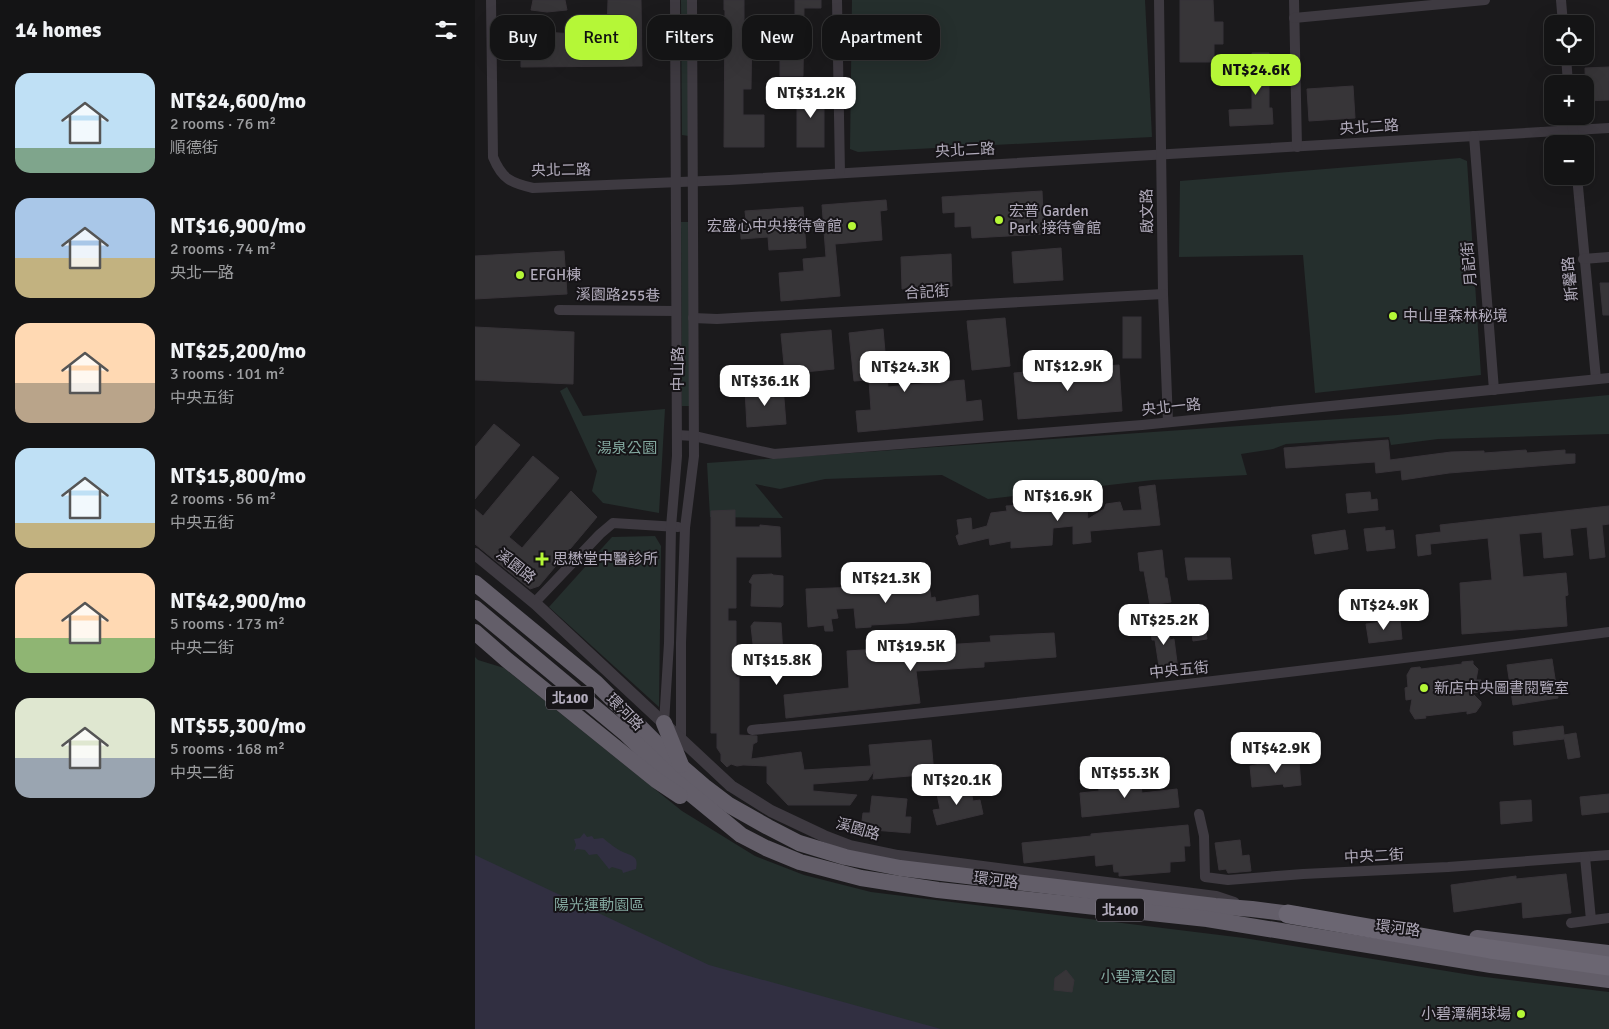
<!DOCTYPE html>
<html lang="en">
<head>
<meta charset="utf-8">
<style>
  :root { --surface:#141415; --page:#1d1d1e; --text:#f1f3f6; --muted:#9d9ea0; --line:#333334; --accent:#b5f737 }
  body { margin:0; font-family:Signika,"Noto Sans TC",sans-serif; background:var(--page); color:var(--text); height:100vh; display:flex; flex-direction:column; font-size:19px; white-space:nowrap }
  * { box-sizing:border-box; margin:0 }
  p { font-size:16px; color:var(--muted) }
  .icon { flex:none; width:28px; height:28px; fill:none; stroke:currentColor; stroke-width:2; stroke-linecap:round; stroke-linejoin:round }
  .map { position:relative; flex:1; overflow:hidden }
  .details { display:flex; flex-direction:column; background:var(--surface); width:475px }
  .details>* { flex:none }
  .top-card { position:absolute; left:15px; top:15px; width:475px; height:45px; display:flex; gap:10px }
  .fabs { position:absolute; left:1069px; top:15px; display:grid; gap:10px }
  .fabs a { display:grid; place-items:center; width:50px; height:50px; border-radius:10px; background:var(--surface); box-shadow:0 5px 20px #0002,0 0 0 1px var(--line); font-size:25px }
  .price { position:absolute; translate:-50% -42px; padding:0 11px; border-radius:10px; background:#fff; color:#222; font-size:16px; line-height:32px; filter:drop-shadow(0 1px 2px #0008) }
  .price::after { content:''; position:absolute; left:50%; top:30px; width:15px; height:11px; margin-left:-8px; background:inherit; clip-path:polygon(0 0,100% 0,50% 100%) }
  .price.selected { background:var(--accent); color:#111 }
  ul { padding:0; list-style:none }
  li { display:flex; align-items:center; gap:15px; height:125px; padding:0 15px }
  li span { display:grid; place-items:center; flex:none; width:140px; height:100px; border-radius:15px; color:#555 }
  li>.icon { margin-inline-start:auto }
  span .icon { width:60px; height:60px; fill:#fffc; stroke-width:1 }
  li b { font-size:21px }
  h2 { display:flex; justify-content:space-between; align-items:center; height:60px; padding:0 15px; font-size:21px }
  .pill { padding:0 18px; border-radius:15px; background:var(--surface); box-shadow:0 5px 20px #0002,0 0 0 1px var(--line); font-size:18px; line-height:45px }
  .pill.selected { background:var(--accent); color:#111 }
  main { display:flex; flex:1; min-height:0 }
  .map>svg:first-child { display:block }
  .green { fill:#252f2d }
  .water { fill:#312f41 }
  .building { fill:#373538; stroke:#373338 }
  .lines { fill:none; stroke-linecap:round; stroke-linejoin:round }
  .minor { stroke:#3e3a41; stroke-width:10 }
  .tertiary { stroke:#3e3a41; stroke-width:12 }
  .trunk { stroke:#635e69; stroke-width:16 }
  .motorway { stroke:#6b6672; stroke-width:19 }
  .poi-dot { fill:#b5f737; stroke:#161417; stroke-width:2 }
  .labels { text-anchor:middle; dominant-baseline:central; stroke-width:4; stroke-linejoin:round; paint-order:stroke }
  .shield { fill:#161417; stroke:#837e8a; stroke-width:1 }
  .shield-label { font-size:14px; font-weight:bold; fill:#b2acbc }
  .street-label { font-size:15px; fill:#b2acbc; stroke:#161417 }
  .poi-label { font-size:15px; fill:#b2acbc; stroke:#161417; text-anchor:start }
  .park-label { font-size:15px; fill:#82a79e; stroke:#161417 }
</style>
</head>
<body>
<main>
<section class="details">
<h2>14 homes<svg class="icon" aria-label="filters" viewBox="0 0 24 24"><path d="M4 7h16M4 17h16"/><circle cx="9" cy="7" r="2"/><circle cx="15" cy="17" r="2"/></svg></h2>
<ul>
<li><span style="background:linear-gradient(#bfe0f5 75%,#7fa58c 0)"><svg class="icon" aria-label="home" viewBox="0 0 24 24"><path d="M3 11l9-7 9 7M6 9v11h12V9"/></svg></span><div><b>NT$24,600/mo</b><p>2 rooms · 76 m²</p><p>順德街</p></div></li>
<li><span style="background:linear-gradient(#a9c7e8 60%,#c2b280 0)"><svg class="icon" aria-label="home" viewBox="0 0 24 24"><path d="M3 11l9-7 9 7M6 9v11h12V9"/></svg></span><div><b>NT$16,900/mo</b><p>2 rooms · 74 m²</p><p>央北一路</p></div></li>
<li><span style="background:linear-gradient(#ffd9b3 60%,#b9a48a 0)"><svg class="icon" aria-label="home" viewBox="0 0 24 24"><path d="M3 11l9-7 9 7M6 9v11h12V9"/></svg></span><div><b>NT$25,200/mo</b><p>3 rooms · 101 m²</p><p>中央五街</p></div></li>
<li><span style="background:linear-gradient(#bfe0f5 75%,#c2b280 0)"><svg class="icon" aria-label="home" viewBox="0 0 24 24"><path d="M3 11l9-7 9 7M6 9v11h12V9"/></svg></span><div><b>NT$15,800/mo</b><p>2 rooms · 56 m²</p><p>中央五街</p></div></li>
<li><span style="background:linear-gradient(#ffd9b3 65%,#8fb573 0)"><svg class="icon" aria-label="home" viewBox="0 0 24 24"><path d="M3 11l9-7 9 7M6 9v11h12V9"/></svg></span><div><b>NT$42,900/mo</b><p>5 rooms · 173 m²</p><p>中央二街</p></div></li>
<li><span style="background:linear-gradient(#dfe7d0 60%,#9aa5b1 0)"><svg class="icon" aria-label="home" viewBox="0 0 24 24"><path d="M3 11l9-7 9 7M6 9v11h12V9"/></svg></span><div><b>NT$55,300/mo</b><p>5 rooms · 168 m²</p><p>中央二街</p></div></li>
</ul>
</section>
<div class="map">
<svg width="1134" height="1029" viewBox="0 0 1134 1029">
  <rect width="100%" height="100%" fill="#1b1a1c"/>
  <g class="green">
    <path d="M206,0H213L214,136L207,135Z"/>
    <path d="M377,0H670L677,137L383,152L375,149Z"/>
    <path d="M985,158L992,161L1006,375L840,393L828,255L704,257L705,181Z"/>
    <path d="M206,222H214V406H207Z"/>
    <path d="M92,387L108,416L190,409L184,513L128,503L117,491L122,471L85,391Z"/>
    <path d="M1134,395V434L963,439L916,445L914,437L811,444L798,449L766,454L772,475L678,480L513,499L467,475L350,479L305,489L280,484L308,518L235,517L232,463L922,415Z"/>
    <path d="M180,536L186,546L184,707L74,607L137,537Z"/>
    <path d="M0,657L3,660L29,668L207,811L280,856L329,875L396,892L769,938L1002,976L1134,992V1029H0Z"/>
  </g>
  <g class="water">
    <path d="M109,833L112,837L117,836L119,839L128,838C134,843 141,849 148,852C157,856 164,856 161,869L148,873L147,870L137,867L134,869L122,854L114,855L110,850L102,849L99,851L101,845L99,839L105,838Z"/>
    <path d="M0,855L234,965L466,1029H0Z"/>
  </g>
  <g class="building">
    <path d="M58,0H90L92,10L72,12L56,10Z"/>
    <path d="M133,0H166L167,66L46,67V43L49,31L119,35V34L132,33Z"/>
    <path d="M249,0H269V24H277L276,89H268V115H289V147H249L250,10H249Z"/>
    <path d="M320,0H346V8H329L328,76H305V23H320Z"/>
    <path d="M705,0H738L739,22H748V44H739V62H705Z"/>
    <path d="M777,53H794V108H797L798,124L755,126L754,110L777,109Z"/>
    <path d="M1134,67V100L1111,101L1110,68Z"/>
    <path d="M878,86L880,118L834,121L832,89Z"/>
    <rect x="322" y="90" width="27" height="57"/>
    <path d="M567,191L569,234L497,238L496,226L480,227V212L468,213L467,197Z"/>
    <path d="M411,200L412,210L405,211L407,240L360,244L365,296L306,301L304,273L329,271L328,259L351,257L347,205Z"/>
    <path d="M328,207L331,248L294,250L293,237L266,239L265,220H271L270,211Z"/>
    <path d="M586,248L588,280L539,283L537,252Z"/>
    <path d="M89,251L92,294L0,299V256Z"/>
    <path d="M476,254L477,286L427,289L426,257Z"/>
    <path d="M1125,283H1134V315H1128Z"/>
    <rect x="648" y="317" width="18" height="41"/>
    <path d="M530,318L535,366L497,370L492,321Z"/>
    <path d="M0,327L99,332L98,384L0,380Z"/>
    <path d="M408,329L413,387L489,380L491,402L506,400L508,420L383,432L381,411L396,410L394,380L379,381L374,333Z"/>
    <path d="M356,330L359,369L310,374L306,334Z"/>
    <path d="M644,365L647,411L543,419L539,373Z"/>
    <path d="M308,386L311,424L272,427L270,389Z"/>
    <path d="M19,424L45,445L0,499V447Z"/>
    <path d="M913,440L915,460L976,452L1009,451V453L1051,450L1052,453L1090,450V454H1100V463L974,473L927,480L926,470L901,473L900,462L811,468L809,448Z"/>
    <path d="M58,456L84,478L34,537L47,548L96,491L122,517L64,586L55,589L0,544V509L8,516Z"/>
    <path d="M680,485L685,525L615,531L616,542L598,544V526L578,528L577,545L536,548V541L515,545L514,538L484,545L481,536L484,534L482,520L496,518L497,530L512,526L516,513L532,511L531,506L566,504V509L598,504V502L611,501L613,519L629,509L631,504L645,502L648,511L667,510L664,487Z"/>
    <path d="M895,492L896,500L902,499L903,510L873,513L871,494Z"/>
    <path d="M1134,506V524L1127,525L1130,557L1115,559L1112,527L1095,529L1098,555L1069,558L1067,532L1044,534L1048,577L1091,573L1093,595L1090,596L1092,626L987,634L985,583L1017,580L1013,538L955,544L956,554L943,556L941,535L966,532L965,525Z"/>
    <path d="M260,510V527H285V525L305,527L306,557H261V608H253V621H261V677H264V735L282,736V742L278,744L276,759L326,752L329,770L396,766L394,745L456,740L459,774L398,779L399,771L393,780L338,784V791L382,795L375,805H313L292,783V766L268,765L262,766L256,764L252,767L246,761V754L242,748V733H236V511Z"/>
    <path d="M910,527V531L918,530L920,548L892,551L889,529Z"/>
    <path d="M870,530L873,549L840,554L837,535Z"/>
    <path d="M687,550L690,578H692L696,602L675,605L669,571H665L663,553Z"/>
    <path d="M710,558H755L757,579L713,580Z"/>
    <path d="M452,571L456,598L460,597L461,602L503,595L504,615L433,623L396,625V627L381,628L379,608L361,609L363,618L356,619L358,631H350L349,625L333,627L331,589L384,587V582L394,581V585L427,583V579L436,578V575Z"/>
    <path d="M297,574L298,575L308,576V605L306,607L276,606L277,584L274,582L278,575Z"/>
    <path d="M728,611L732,639L718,641L714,613Z"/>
    <path d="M692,618L695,640L699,639L703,670L685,673L680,640H677L675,621Z"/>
    <path d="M925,620L927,639L894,643L891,624Z"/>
    <path d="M279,622L306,623L308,654H270L278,644L276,626Z"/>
    <path d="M579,633L581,657L509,662V667L441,671L445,703L311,718L309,695L374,688L372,651L516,642L515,636Z"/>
    <path d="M1077,659L1083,698L1038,705L1032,665Z"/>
    <path d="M998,661V664L1003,669L1001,680H1006L1007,691L997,693L1006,702V705L1001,712L992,714V711L950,716L951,718L940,719L935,711L937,699L931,700L930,688L933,687L932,675L936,668L945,667L946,669L987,664V662Z"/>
    <path d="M1088,726L1089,735L1101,733L1105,757L1093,759L1089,737V739L1039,745L1038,732Z"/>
    <path d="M800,761V764L824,761L826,785L809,787L808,784L777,787L775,766Z"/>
    <path d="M660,779L661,786H666L667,793L702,789L704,807L607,817L605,793L624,791L623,783Z"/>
    <path d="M495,786L498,801L505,800L508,814L462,825L458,810L465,809L462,794Z"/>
    <path d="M1134,794V812L1107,815L1105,797Z"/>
    <path d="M397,796L432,799L430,817H436L435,833L386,829L388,813H395Z"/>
    <path d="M1056,800L1057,821L1026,824L1025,802Z"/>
    <path d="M713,825L715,846H709L710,861L695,862V872L644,876V872H639L638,864L621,866L620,855L549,863L547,843L616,836V834Z"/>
    <path d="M765,840L767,856L774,855L776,871L753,873L751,869L744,870L740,843Z"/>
    <path d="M1091,874L1096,913L1048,918L1047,902L979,912L976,885L1041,876V879Z"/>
    <path d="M591,970L599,980L597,992L579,990L580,978Z"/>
  </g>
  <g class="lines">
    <g class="minor">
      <path d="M16,0L18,157C27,179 36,183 58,188L254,180L1134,128"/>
      <path d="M362,0L365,173"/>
      <path d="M684,0L688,294L693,422"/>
      <path d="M819,0L822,147"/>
      <path d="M1086,0L1088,24"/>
      <path d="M819,18L1010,0"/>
      <path d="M1091,56L1093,84"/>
      <path d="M1097,116L1099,144"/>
      <path d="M999,136L1019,390"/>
      <path d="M1102,176L1121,379"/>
      <path d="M1108,259L1134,257"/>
      <path d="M84,310L201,311"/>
      <path d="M218,318L242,319L688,294"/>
      <path d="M202,435L219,436L299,454L667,425L1134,378"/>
      <path d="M61,604L63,599L125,534L138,523L203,527"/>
      <path d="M189,723L194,643L196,527L202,456L200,0"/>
      <path d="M277,730C563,703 849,669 1134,632"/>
      <path d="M206,737V643L210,528L219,456L217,0"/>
      <path d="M724,814L729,836L730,877L753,880L828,874L973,867L1134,855"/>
      <path d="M1110,857L1116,920"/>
      <path d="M1096,923L1134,918"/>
    </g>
    <path class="tertiary" d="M0,554L61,604L256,786L296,811L349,836L375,846L423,856L741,897L759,903"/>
    <g class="trunk">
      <path d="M0,583L121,683L194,756L229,786L254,805L293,827L324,843L370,857L425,868L740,906L777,909L824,915"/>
      <path d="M0,608L150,733L199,780L266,835L291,848L325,862L386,878L463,890L732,919L1016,965L1134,980"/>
      <path d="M0,632L32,660L181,780L205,796"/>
      <path d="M189,723L206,765"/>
      <path d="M1002,938L1134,953"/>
    </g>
    <path class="motorway" d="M813,914L1015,949L1134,966"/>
  </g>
  <g class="poi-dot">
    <circle cx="524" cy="220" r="5"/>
    <circle cx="377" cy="226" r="5"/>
    <circle cx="45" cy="275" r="5"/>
    <circle cx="918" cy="316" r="5"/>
    <path d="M64.5 551.5h5v5h5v5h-5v5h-5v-5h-5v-5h5z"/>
    <circle cx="949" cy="688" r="5"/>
    <circle cx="1046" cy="1014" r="5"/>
  </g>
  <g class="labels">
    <g class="shield">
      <rect x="71" y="686.5" width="48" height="23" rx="4"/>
      <rect x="621" y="898.5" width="48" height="23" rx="4"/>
    </g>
    <g class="shield-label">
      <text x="95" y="698">北100</text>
      <text x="645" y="910">北100</text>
    </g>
    <g class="street-label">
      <text transform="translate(894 127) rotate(-4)">央北二路</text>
      <text transform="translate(490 150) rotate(-3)">央北二路</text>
      <text transform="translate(86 170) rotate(-1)">央北二路</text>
      <text transform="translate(672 211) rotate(-91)">啟文路</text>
      <text transform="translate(994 264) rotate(-95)">月記街</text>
      <text transform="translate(1095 279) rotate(-96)">斯馨路</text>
      <text transform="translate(452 292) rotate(-3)">合記街</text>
      <text transform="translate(143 295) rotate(1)">溪園路255巷</text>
      <text transform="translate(203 369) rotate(-90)">中山路</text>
      <text transform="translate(696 407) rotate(-6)">央北一路</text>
      <text transform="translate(41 566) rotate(39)">溪園路</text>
      <text transform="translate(704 670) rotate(-6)">中央五街</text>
      <text transform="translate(150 712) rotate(45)">環河路</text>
      <text transform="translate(383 829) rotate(16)">溪園路</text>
      <text transform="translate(899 856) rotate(-3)">中央二街</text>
      <text transform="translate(521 880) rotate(7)">環河路</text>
      <text transform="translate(923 928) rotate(7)">環河路</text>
    </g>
    <g class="poi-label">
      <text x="534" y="211">宏普 Garden<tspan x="534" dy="17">Park 接待會館</tspan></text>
      <text x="367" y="226" text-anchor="end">宏盛心中央接待會館</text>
      <text x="55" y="275">EFGH棟</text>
      <text x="928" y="316">中山里森林秘境</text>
      <text x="78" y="559">思懋堂中醫診所</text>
      <text x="959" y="688">新店中央圖書閱覽室</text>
      <text x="1036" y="1014" text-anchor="end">小碧潭網球場</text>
    </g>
    <g class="park-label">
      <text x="152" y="448">湯泉公園</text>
      <text x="124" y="905">陽光運動園區</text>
      <text x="663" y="977">小碧潭公園</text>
    </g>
  </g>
</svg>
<div class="fabs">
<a><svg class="icon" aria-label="locate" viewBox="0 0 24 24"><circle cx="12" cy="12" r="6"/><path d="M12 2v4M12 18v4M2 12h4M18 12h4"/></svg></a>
<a>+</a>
<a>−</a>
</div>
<b class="price selected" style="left:781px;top:96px">NT$24.6K</b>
<b class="price" style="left:336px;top:119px">NT$31.2K</b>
<b class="price" style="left:593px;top:392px">NT$12.9K</b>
<b class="price" style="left:430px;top:393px">NT$24.3K</b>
<b class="price" style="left:290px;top:407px">NT$36.1K</b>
<b class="price" style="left:583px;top:522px">NT$16.9K</b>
<b class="price" style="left:411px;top:604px">NT$21.3K</b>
<b class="price" style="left:909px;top:631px">NT$24.9K</b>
<b class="price" style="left:689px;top:646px">NT$25.2K</b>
<b class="price" style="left:436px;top:672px">NT$19.5K</b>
<b class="price" style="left:302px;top:686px">NT$15.8K</b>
<b class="price" style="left:801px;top:774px">NT$42.9K</b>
<b class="price" style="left:650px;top:799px">NT$55.3K</b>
<b class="price" style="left:482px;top:806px">NT$20.1K</b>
<div class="top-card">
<a class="pill">Buy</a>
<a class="pill selected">Rent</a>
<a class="pill">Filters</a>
<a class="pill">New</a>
<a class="pill">Apartment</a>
</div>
</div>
</main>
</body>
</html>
